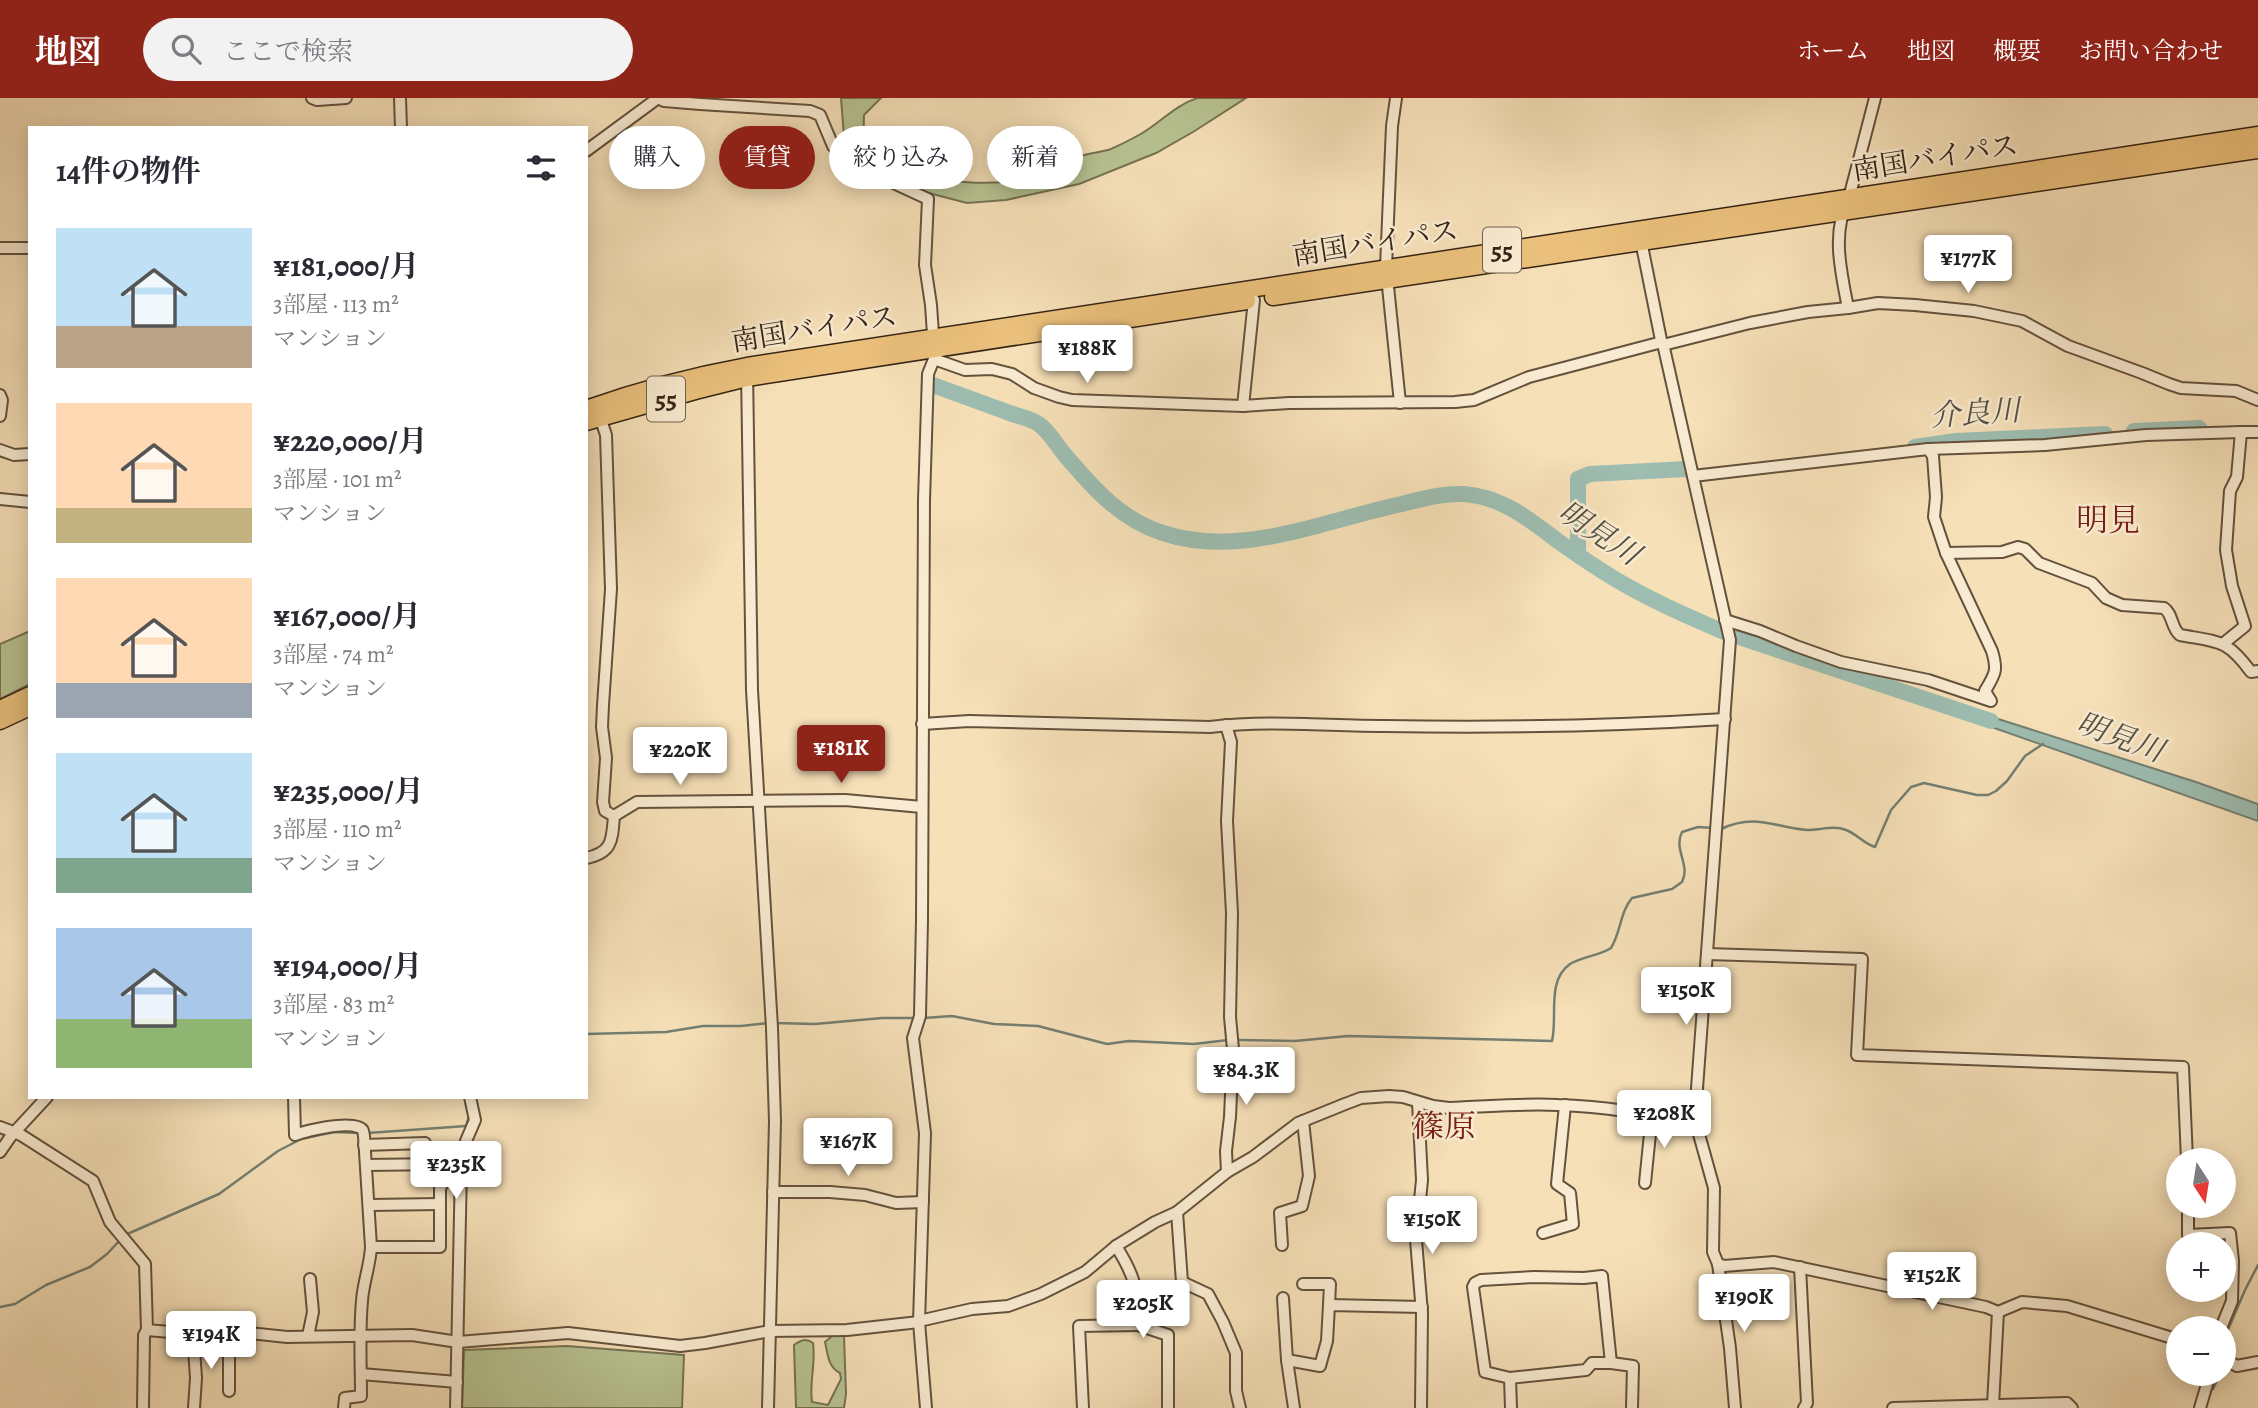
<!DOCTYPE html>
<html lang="ja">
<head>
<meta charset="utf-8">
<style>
  :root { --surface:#fff; --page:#f2f2f3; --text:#2b2b33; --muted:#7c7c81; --accent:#8f2418 }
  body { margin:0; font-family:Alegreya,"Noto Serif JP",serif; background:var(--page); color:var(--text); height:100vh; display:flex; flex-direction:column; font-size:26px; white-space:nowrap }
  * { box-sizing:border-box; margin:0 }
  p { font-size:23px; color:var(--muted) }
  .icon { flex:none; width:38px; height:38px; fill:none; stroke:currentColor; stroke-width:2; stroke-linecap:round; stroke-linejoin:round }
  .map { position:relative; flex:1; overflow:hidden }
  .panel { position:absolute; left:28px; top:28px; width:560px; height:973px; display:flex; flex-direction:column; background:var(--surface); border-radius:0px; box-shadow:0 4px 18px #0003 }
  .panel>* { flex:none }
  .guide { position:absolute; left:609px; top:28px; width:665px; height:63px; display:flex; gap:14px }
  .needle { width:46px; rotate:168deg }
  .tools { position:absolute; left:2166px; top:1050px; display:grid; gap:14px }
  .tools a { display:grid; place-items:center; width:70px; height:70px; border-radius:50%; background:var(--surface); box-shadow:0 4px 18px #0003; font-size:35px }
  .price { position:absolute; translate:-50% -60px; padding:0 16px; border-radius:7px; background:#fff; color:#222; font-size:23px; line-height:46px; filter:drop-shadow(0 2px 4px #0008) }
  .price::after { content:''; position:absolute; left:50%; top:42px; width:21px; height:16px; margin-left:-10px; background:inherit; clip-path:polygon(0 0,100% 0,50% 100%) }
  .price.current { background:var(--accent); color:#fff }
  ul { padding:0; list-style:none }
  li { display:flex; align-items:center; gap:21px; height:175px; padding:0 28px }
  li span { display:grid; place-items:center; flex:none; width:196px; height:140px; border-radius:0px; color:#555 }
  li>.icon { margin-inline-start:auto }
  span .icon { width:84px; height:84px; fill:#fffc; stroke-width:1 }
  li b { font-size:30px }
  h2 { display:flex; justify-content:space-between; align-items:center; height:84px; padding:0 28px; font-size:30px }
  .chip { padding:0 24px; border-radius:32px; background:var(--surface); box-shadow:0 4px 18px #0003; font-size:24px; line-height:63px }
  .chip.current { background:var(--accent); color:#fff }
  header { display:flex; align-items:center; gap:42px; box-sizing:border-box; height:98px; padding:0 35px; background:var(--accent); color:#fff }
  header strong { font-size:33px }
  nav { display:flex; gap:38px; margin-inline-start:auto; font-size:24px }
  .search { width:490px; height:63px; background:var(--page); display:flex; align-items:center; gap:18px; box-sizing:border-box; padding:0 24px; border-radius:38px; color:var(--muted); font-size:26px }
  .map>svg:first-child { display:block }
  .green { fill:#b8c392; stroke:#767353; stroke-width:2 }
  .water { fill:#9dbdb1; stroke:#737f72; stroke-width:2 }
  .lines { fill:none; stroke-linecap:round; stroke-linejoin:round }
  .stream { stroke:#737f72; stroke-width:2.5 }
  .river { stroke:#9dbdb1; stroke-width:16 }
  .minor-casing { stroke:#64523d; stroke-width:14 }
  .highway-casing { stroke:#342314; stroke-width:19 }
  .minor { stroke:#f9ebd1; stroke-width:10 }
  .highway { stroke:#ebc07c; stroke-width:16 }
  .labels { text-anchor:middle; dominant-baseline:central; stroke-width:5; stroke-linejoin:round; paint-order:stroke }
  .shield { fill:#f9ebd1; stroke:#6f5f4d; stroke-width:2 }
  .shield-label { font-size:26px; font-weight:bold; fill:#342314 }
  .street-label { font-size:28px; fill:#342314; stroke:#f9ebd1 }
  .water-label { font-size:30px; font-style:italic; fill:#545143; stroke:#f9ebd1 }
  .quarter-label { font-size:32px; fill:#7a1f14; stroke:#f9ebd1 }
</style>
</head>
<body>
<header>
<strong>地図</strong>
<div class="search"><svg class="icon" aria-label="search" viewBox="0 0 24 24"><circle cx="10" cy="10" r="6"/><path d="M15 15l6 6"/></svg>ここで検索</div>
<nav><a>ホーム</a><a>地図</a><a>概要</a><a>お問い合わせ</a></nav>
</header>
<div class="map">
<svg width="2258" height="1310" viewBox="0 0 2258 1310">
  <rect width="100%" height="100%" fill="#f6e0b8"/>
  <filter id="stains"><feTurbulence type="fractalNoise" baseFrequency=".00286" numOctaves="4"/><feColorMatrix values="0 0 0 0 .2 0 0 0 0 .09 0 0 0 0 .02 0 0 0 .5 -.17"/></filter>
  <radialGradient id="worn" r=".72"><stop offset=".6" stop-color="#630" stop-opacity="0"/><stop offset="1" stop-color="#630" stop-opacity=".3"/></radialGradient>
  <g class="green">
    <path d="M841,0H881L864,17C862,60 871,62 910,74C943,84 986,88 1021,82C1040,78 1057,68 1075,60C1086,55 1099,55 1111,51C1120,47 1130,42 1139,37C1159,26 1176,6 1198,0C1210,0 1232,0 1246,0L1193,34L1156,55L1079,86L1006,102L967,105L921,93L851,66L844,39Z"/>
    <path d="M30,533V586L0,601V546Z"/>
    <path d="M836,1235L844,1238L846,1296L844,1310H796L794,1247C801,1242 806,1240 813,1245C816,1265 809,1285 812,1304L828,1307L841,1281L840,1275C828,1269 828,1257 825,1244Z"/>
    <path d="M567,1248L684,1257L682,1310H462L464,1252Z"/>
  </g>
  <path class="water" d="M1973,613L2196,684L2258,706V723L1966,620Z"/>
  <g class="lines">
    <g class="stream">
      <path d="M1721,731C1755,715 1774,729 1807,732C1820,732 1834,727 1846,732C1857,736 1864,746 1875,749L1891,712L1911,689L1924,685L1977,697H1988L1996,693L2007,683L2025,658L2043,646"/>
      <path d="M924,920L952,918L994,926L1038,928L1107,946L1129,943L1194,946L1228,942"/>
      <path d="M774,925L815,926L882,920H914"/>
      <path d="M586,936L666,934L703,928H741L768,925"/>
      <path d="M1235,942L1295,943L1348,938L1552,943C1558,919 1546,883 1570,866C1583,858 1599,858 1611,850C1621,834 1620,814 1632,800L1672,791L1682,784C1691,767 1673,752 1682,734L1698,729L1714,730"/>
      <path d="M465,1032L469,1018"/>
      <path d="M368,1035L466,1028"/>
      <path d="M456,1066L460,1048"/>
      <path d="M455,1101L456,1076"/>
      <path d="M125,1137L219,1096L278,1053L301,1041L334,1034L359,1035"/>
      <path d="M0,1209L15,1206L46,1187L90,1169L107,1156L120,1142"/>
      <path d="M2224,1241L2245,1192L2258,1167"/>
      <path d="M2213,1291L2220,1276"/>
    </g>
    <g class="river">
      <path d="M933,287C958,296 982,305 1007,314C1017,318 1029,320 1037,325C1048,331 1057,348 1065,357C1093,390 1121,422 1163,435C1241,461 1325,422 1402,406C1422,401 1443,395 1464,396C1504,399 1531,423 1562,446C1579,458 1597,470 1615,481C1650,502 1687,518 1724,534L1991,623"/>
      <path d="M2134,333L2199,330"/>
      <path d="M1915,349L1956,343L2105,336"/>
      <path d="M1578,457V381L1590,376L1687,371"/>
    </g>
    <defs>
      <g id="minor">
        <path d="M312,0L317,2L346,0"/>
        <path d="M400,0L401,30"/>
        <path d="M658,0L664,3L700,6L810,13L820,17L833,48L848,64L928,101L925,167L931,207L934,251V261L928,276L924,402L922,822L920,918L913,940L925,1035L919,1224L926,1310"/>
        <path d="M1396,0L1392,28L1386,169L1400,305"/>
        <path d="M586,53L658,0"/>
        <path d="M1640,138L1661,242L1664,250L1730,542L1696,1004L1697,1029L1714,1090L1713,1154L1718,1166L1724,1168L1774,1164L1986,1209L1998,1214L2022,1204L2067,1208L2179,1242"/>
        <path d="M0,150H30"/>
        <path d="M1848,210C1841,174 1831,134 1849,100L1875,0"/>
        <path d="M1663,247L1750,225L1808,214L1848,210L1878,205L1915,207L1974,213L2022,223L2068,248L2142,275L2169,286L2181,290L2236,293L2258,302"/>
        <path d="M934,261L965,272L992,271L1012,276L1034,290L1059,299L1072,302L1243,308L1289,305L1455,304L1474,302L1529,279L1662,244"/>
        <path d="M747,274L752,592L772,930L775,1023L768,1310"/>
        <path d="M0,297L2,302L0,318"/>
        <path d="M1243,308L1254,202"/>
        <path d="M599,316L606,337L611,491L603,607L602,629L606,660L603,704L605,713L614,718"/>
        <path d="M1928,351L2045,347L2146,337L2241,334"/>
        <path d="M0,352L14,357L30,356"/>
        <path d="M1693,378L1928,351L1933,358L1936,399L1934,419L1946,455L1992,553C1998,573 1995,576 1985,593L1991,603L1928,582L1841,564L1796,548L1760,533L1725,522"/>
        <path d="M0,401L30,404"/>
        <path d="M1946,455L2002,454L2018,449L2025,451L2039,465L2092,485L2106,500L2122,507L2164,510C2173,516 2171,530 2180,537C2219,544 2227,541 2251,574L2258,573"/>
        <path d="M2224,545L2245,528L2232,488L2226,452L2230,393L2237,379L2241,334H2258"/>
        <path d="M922,626L969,623L1210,629C1268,622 1327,628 1385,628C1499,630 1611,628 1725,621"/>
        <path d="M1226,627L1231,644L1227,723L1232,815L1230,919L1233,951L1230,1019L1226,1053L1227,1074"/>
        <path d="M614,718L637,704L845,702L922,709"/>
        <path d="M586,760C613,755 612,741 614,718"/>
        <path d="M1707,856L1862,861L1857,957L2183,969L2187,1062"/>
        <path d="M294,999L295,1037C309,1032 344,1024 358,1029C364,1031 363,1033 364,1038L371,1149C370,1168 363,1185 362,1203C359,1235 361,1266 361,1298L345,1300L344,1310"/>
        <path d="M1418,1004L1422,1082L1416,1142L1422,1215L1421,1310"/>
        <path d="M0,1029L21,1037L93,1083L110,1124L145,1166L147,1232L193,1236L229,1233L287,1239L412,1237L458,1244L568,1235L680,1248L705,1245L770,1233L847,1232L919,1224"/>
        <path d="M364,1047L425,1045"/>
        <path d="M0,1054L11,1038L47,999"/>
        <path d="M366,1067L443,1066L444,1082L440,1091V1149H371"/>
        <path d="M1645,1085L1652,1016"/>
        <path d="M773,1094H830L865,1097L896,1105L923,1104"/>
        <path d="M369,1107L440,1106"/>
        <path d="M2188,1108V1137L2230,1135L2233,1163L2232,1203L2221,1230"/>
        <path d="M1177,1114L1182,1184L1208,1196L1223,1224L1236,1255V1293L1240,1310"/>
        <path d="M1543,1135L1573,1126L1570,1095L1557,1086L1565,1007"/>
        <path d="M1282,1147L1280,1115L1302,1108L1309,1078L1303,1023"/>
        <path d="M1718,1166L1730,1250L1735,1310"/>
        <path d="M1800,1169L1807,1305L1804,1310"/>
        <path d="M1303,1186H1330L1329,1207"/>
        <path d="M1283,1200L1287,1262"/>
        <path d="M919,1223L972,1211L1008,1208L1041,1196L1085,1174L1116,1148L1155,1124L1177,1114L1227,1074L1253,1059L1298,1025L1345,1006L1361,1000L1389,998L1403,999L1433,1008L1449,1010C1485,1009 1522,1005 1558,1007C1605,1008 1651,1016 1697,1029"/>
        <path d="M1138,1227L1168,1237V1310"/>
        <path d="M229,1233V1293"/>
        <path d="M193,1236L196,1280L194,1310"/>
        <path d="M308,1238L313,1214L310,1181"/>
        <path d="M2224,1261L2237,1268L2258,1264"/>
        <path d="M1611,1265L1633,1268L1632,1310"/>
        <path d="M361,1276L457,1284"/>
        <path d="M1510,1280L1485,1274L1473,1189L1475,1185L1481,1182L1534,1179L1584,1180L1602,1178L1611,1265H1592L1586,1272L1510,1280L1511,1310"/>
        <path d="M1993,1307L1998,1214"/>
        <path d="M143,1310L144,1237L147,1232"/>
        <path d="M456,1310L461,1069L466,1043L475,1022L470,999"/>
        <path d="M1083,1310L1079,1228L1138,1227C1137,1190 1136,1180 1116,1148"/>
        <path d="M1294,1310L1287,1262L1320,1268L1327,1243L1329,1207L1422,1209"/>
        <path d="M1893,1310L2067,1305L2072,1310"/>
        <path d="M2200,1310L2210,1276"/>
      </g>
      <g id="highway">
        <path d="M1273,199L2258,52"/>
        <path d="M586,311C639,292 692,278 747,268L2258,37"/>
        <path d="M586,324L695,293L747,280L1247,203"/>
        <path d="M0,611L30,597"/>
        <path d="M0,623L30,609"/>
      </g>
    </defs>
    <use href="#minor" class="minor-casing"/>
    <use href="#highway" class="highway-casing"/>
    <use href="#minor" class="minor"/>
    <use href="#highway" class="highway"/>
  </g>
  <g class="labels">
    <g class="shield">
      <rect x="1483" y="129.5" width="38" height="45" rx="5"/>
      <rect x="647" y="278.5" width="38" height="45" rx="5"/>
    </g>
    <g class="shield-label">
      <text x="1502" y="152">55</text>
      <text x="666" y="301">55</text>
    </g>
    <g class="street-label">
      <text transform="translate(1935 60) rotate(-9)">南国バイパス</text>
      <text transform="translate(1375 145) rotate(-9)">南国バイパス</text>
      <text transform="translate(814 231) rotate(-9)">南国バイパス</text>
    </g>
    <g class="water-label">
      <text transform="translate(1975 315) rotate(-4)">介良川</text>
      <text transform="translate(1599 435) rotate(33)">明見川</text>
      <text transform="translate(2120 639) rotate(20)">明見川</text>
    </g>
    <g class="quarter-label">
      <text x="2108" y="422">明見</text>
      <text x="1444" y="1028">篠原</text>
    </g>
  </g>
  <rect width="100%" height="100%" filter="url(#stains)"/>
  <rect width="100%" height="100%" fill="url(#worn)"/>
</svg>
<div class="tools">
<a><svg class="needle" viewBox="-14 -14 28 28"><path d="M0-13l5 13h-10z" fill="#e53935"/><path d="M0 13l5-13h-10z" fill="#7c7c81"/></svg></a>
<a>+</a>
<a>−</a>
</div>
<b class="price" style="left:1968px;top:197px">¥177K</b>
<b class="price" style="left:1087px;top:287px">¥188K</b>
<b class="price current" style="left:841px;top:687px">¥181K</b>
<b class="price" style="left:680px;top:689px">¥220K</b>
<b class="price" style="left:1686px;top:929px">¥150K</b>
<b class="price" style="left:1246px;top:1009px">¥84.3K</b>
<b class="price" style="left:1664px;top:1052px">¥208K</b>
<b class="price" style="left:848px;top:1080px">¥167K</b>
<b class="price" style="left:456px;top:1103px">¥235K</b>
<b class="price" style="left:1432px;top:1158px">¥150K</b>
<b class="price" style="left:1932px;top:1214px">¥152K</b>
<b class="price" style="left:1744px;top:1236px">¥190K</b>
<b class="price" style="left:1143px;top:1242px">¥205K</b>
<b class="price" style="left:211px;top:1273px">¥194K</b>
<div class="guide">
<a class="chip">購入</a>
<a class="chip current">賃貸</a>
<a class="chip">絞り込み</a>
<a class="chip">新着</a>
</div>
<section class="panel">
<h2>14件の物件<svg class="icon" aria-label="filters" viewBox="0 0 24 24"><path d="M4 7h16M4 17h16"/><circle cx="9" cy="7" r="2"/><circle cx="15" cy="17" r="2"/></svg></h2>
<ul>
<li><span style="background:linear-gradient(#bfe0f5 70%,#b9a48a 0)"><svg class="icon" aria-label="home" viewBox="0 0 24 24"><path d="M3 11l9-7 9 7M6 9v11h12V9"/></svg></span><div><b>¥181,000/月</b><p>3部屋 · 113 m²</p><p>マンション</p></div></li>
<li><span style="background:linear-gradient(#ffd9b3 75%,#c2b280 0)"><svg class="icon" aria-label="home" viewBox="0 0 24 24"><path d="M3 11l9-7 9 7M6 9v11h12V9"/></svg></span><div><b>¥220,000/月</b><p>3部屋 · 101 m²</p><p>マンション</p></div></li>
<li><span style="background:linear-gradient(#ffd9b3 75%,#9aa5b1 0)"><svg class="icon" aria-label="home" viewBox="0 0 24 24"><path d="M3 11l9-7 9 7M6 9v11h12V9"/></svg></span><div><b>¥167,000/月</b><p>3部屋 · 74 m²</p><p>マンション</p></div></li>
<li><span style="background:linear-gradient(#bfe0f5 75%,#7fa58c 0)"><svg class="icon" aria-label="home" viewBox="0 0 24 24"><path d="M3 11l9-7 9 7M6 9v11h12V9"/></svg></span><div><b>¥235,000/月</b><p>3部屋 · 110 m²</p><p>マンション</p></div></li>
<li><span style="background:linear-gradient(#a9c7e8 65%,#8fb573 0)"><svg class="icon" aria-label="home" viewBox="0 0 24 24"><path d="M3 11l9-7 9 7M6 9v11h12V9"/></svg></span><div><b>¥194,000/月</b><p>3部屋 · 83 m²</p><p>マンション</p></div></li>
</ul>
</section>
</div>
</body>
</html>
